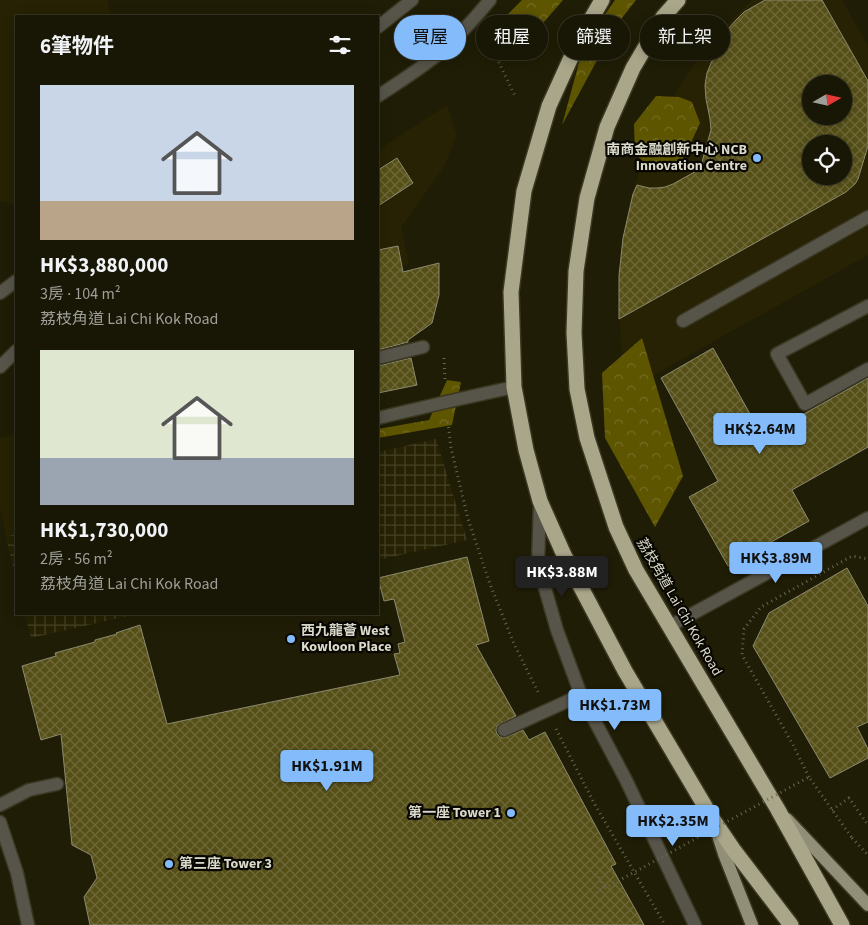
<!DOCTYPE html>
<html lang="zh-TW">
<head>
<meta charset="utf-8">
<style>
  :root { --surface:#181604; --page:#211f0e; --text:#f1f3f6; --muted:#9f9f9a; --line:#363526; --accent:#84bcfb }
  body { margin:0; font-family:"Source Sans 3","Noto Sans TC",sans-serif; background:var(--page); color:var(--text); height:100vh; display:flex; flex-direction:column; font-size:19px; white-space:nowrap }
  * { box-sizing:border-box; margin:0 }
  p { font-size:16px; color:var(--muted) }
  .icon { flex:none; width:28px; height:28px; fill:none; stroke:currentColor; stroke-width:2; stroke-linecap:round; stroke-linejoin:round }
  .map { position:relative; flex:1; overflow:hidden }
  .drawer { position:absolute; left:15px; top:15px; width:364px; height:600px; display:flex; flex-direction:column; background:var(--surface); border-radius:0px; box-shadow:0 2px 12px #0003,0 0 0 1px var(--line) }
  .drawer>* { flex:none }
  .guide { position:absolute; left:394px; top:15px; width:399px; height:45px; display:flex; gap:10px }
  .needle { width:32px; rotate:81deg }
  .controls { position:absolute; left:802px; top:75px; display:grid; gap:10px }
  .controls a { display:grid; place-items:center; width:50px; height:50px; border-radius:50%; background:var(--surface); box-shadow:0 2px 12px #0003,0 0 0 1px var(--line); font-size:25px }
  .price { position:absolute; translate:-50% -42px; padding:0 11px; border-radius:5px; background:var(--accent); color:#111; font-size:16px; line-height:32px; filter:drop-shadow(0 1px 2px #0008) }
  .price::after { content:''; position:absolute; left:50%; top:30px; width:15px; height:11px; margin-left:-8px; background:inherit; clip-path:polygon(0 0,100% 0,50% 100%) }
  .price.on { background:#222; color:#fff }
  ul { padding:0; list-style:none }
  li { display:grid; align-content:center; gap:10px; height:265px; padding:0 25px }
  li span { display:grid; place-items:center; height:155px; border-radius:0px; color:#555 }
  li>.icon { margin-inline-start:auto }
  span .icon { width:90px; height:90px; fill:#fffc; stroke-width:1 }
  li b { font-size:21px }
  h2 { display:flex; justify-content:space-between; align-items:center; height:60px; padding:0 25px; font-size:21px }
  .tag { padding:0 18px; border-radius:22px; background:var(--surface); box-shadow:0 2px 12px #0003,0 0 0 1px var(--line); font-size:18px; line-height:45px }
  .tag.on { background:var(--accent); color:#111 }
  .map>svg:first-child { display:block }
  .built { fill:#262203; fill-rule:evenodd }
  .industrial { fill:url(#industrial-grid) }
  .forest { fill:url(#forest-crowns) }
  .building { fill:url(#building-cross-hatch); stroke:#8c8a6f; fill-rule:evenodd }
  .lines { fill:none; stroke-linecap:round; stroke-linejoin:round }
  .minor-casing { stroke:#3a3722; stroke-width:15 }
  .major-casing { stroke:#3a3722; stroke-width:15 }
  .highway-casing { stroke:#3a3722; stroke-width:18 }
  .path { stroke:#686652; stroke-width:3; stroke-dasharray:1 4; stroke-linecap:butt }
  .minor { stroke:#57554a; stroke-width:12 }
  .major { stroke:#918f78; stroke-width:12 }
  .highway { stroke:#a9a68a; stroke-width:15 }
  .path-bridge { stroke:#686652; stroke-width:3; stroke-dasharray:1 4; stroke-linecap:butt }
  .poi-dot { fill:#84bcfb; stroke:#080701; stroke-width:2 }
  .labels { text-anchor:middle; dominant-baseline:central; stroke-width:4.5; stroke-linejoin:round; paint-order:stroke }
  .poi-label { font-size:14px; font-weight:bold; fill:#dbdacc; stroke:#080701; text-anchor:end }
  .street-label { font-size:14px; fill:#dbdacc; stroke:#080701 }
</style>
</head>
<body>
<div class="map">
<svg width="868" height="925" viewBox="0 0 868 925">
  <defs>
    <pattern id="industrial-grid" width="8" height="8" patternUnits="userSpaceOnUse" patternTransform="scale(1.25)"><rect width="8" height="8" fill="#262203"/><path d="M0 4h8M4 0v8" fill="none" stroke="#454227"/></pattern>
    <pattern id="forest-crowns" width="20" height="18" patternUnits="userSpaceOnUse" patternTransform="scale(1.25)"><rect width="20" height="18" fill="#5e5500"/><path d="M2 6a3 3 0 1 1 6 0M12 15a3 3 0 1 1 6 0" fill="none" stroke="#746d24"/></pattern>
    <pattern id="building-cross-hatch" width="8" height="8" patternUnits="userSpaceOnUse" patternTransform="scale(1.25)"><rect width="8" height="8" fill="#565018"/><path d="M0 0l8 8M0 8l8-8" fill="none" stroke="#6e6938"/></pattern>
  </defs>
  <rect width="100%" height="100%" fill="#201d06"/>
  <g class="built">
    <path d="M0,0H108L110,16H16V205L0,201Z"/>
    <path d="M752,0H842L868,46V255L629,389L622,352L619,314L623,238L630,201L641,165L656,130L673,96L694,65L717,35ZM811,84H844V116H811ZM811,144H844V176H811Z"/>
    <path d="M447,105L457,135L444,167L401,227L409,264L378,271V150Z"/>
    <path d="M16,434V534L6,537L0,508V438Z"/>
  </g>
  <g class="industrial">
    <path d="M436,439L467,540L378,560V452Z"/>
    <path d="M16,534V578L6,537Z"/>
    <path d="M25,614H137L31,638Z"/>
  </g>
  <g class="forest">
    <path d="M522,0H563L530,38L503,19Z"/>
    <path d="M615,0H636L615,27L562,125L580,59L599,23Z"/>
    <path d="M656,96L679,97L692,102L700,123L681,164L654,171L635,154L634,124Z"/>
    <path d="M642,338L683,476L655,527L605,438L602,373Z"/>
    <path d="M447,380L461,382L452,425L378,438V429L429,420Z"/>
  </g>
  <g class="building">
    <path d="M765,0H822L868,81V146L858,179L855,184L846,192L619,319V276L623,238L633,194L637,185L649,188H657L665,187L673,184L700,169L711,130L710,119L706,99L705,85L707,73L711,63L729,28L736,20L744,12ZM811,84H844V116H811ZM811,144H844V176H811Z"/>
    <path d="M397,158L413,183L378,206V170Z"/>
    <path d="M398,246L403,272L439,263V295L432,323L408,340V342L378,350V250Z"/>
    <path d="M713,348L763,437L868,378V447L792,490L809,521L728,566L689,497L718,481L661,378Z"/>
    <path d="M411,358L417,385L378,393V366Z"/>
    <path d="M467,557L489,641L476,645L516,716L498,725L496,730L497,734L500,737L504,738L523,730L529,740L545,732L616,864L611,866L644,925H90L84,897L97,878L91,855L72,845L61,734L41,740L22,666L56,656L55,653L95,642V640L117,634L116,633L140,625L167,724L400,675L394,654L400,653L398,644L405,642L394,599L384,601L378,578Z"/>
    <path d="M847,568L868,606V722L857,727L868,749V758L830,778L753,646L769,613Z"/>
  </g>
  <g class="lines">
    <defs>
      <g id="minor">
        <path d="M378,27L412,0"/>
        <path d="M378,96C399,82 422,68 442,51C459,36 475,18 490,0"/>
        <path d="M0,293L16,281"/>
        <path d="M868,306L777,354L805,404L868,369"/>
        <path d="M683,321L868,217"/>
        <path d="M378,358L423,347"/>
        <path d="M0,367L16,351"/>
        <path d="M378,418L446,402L514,387"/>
        <path d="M540,501L538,564L557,630L581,695L626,780L695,925"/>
        <path d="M670,626L868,518"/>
        <path d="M504,730L581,695"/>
        <path d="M0,805L29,790L57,784"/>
        <path d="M0,822L17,873L28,925"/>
      </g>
      <g id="major">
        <path d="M787,819L868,905"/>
        <path d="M716,829L724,854L752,925"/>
      </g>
      <g id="highway">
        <path d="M602,0L579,40L549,106L524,191L511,292L514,387L526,450L540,501L564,555L625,671L712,818L733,849L791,925"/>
        <path d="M678,0L663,17L633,68L607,127L587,198L576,271L574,333L577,389L587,438L616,527L636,570L777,808L842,925"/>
      </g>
    </defs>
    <use href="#minor" class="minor-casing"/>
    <use href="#major" class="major-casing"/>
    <use href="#highway" class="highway-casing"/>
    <g class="path">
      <path d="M490,44L515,96"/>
      <path d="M444,358L445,381"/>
      <path d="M448,422L451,448L468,519L490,584L514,644L538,692"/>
      <path d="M556,729L594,803L665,925"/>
      <path d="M809,777L792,743L742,655L744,629L761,607L852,556L868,559"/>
      <path d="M832,810L849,798L868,825"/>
      <path d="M852,838L868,855"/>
      <path d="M599,877L604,888"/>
    </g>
    <use href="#minor" class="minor"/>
    <use href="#major" class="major"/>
    <use href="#highway" class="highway"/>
    <path class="path-bridge" d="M596,893L809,777L852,838"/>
  </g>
  <g class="poi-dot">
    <circle cx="757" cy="158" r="5"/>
    <circle cx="291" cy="639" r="5"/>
    <circle cx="511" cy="813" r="5"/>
    <circle cx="169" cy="864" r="5"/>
  </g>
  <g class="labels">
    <g class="poi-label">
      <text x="747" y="150">南商金融創新中心 NCB<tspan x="747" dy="16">Innovation Centre</tspan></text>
      <text x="301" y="631" text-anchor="start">西九龍薈 West<tspan x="301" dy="16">Kowloon Place</tspan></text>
      <text x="501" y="813">第一座 Tower 1</text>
      <text x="179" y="864" text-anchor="start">第三座 Tower 3</text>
    </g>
    <g class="street-label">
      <text transform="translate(679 607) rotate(60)">荔枝角道 Lai Chi Kok Road</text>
    </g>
  </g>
</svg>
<div class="controls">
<a><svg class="needle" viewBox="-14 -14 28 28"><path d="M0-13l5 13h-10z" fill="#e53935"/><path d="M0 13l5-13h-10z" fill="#9f9f9a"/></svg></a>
<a><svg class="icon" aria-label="locate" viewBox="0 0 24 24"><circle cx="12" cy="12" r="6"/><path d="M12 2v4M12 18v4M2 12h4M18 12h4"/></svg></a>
</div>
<b class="price" style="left:760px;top:455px">HK$2.64M</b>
<b class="price" style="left:776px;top:584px">HK$3.89M</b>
<b class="price on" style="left:562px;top:598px">HK$3.88M</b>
<b class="price" style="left:615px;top:731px">HK$1.73M</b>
<b class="price" style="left:327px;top:792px">HK$1.91M</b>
<b class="price" style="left:673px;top:847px">HK$2.35M</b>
<div class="guide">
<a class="tag on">買屋</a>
<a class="tag">租屋</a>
<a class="tag">篩選</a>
<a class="tag">新上架</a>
</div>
<section class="drawer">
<h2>6筆物件<svg class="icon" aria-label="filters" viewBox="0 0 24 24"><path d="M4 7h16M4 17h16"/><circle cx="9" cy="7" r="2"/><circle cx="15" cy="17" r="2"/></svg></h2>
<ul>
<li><span style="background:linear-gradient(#c9d6e8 75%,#b9a48a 0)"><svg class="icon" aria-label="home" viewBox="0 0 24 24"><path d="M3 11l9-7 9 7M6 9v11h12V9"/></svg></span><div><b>HK$3,880,000</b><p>3房 · 104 m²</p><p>荔枝角道 Lai Chi Kok Road</p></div></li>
<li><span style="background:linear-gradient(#dfe7d0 70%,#9aa5b1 0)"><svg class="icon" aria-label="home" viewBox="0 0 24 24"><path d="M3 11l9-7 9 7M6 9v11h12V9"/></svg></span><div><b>HK$1,730,000</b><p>2房 · 56 m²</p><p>荔枝角道 Lai Chi Kok Road</p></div></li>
</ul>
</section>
</div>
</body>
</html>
